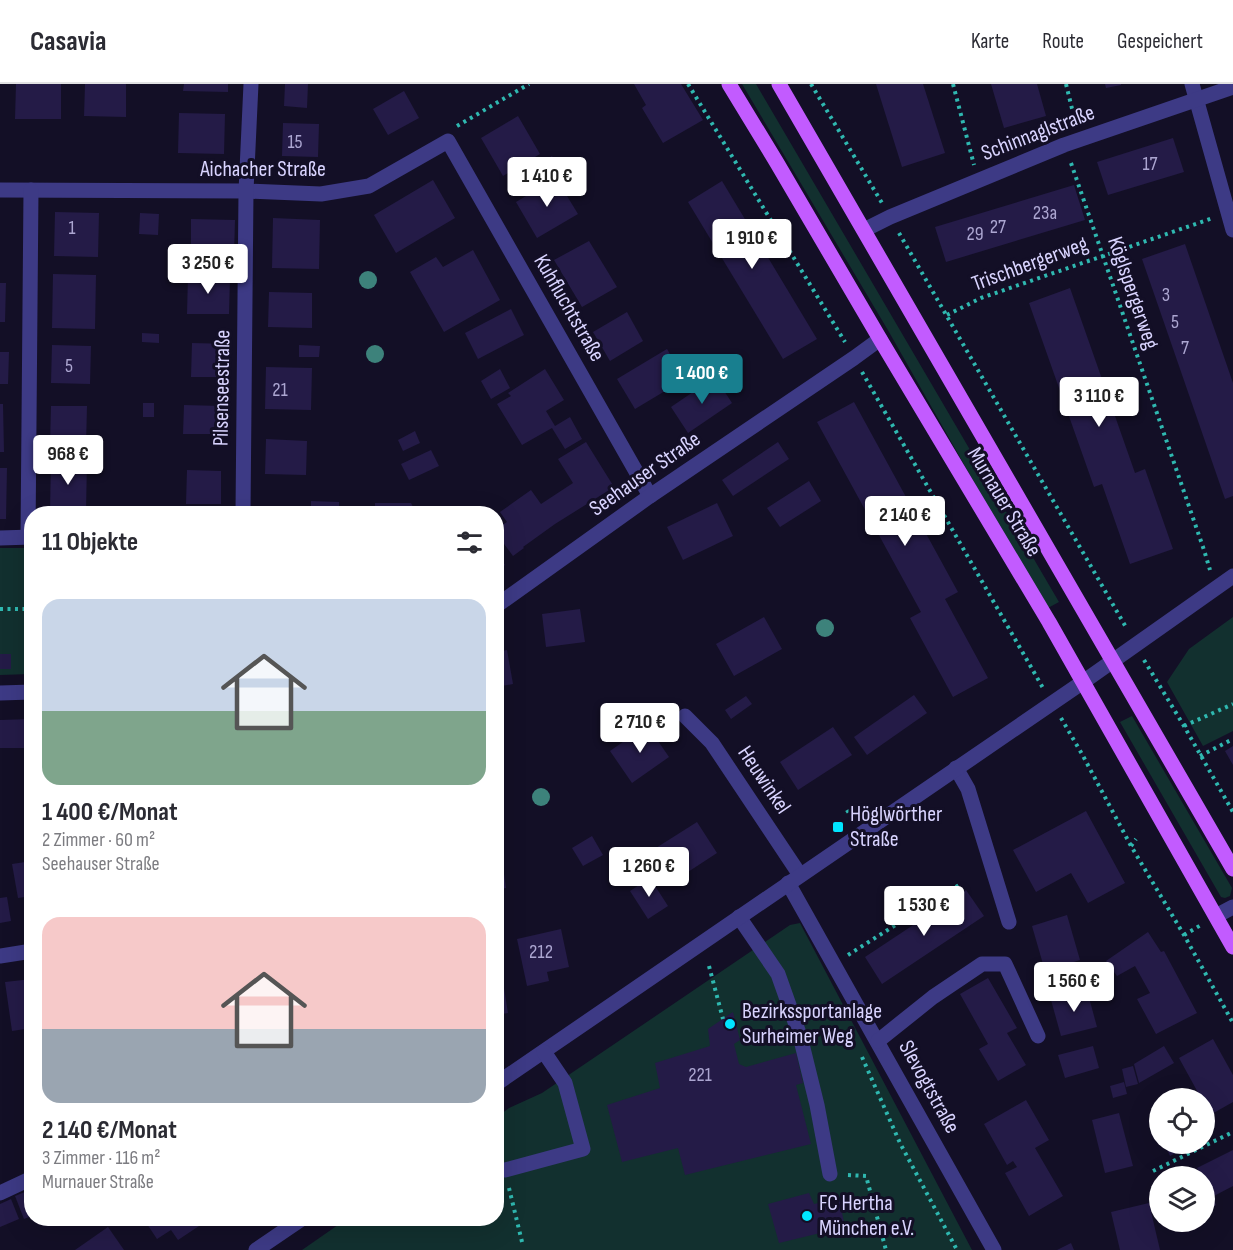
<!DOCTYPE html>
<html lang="de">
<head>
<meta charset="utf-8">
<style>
  :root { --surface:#fff; --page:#f2f2f3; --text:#2b2b33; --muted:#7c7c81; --line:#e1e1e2; --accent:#187f8f }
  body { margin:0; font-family:"Sofia Sans Condensed",sans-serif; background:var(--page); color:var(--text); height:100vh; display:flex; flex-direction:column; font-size:22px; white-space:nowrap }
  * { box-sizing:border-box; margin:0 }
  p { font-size:20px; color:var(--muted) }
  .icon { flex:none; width:33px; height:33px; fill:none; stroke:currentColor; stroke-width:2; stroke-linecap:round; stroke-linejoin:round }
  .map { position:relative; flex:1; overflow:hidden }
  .details { position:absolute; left:24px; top:422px; width:480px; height:720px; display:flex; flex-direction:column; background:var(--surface); border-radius:24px; box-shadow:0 6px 24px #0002 }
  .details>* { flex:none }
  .buttons { position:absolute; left:1149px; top:1004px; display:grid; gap:12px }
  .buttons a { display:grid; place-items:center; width:66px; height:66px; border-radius:50%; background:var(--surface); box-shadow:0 6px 24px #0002; font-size:30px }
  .price { position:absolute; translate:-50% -51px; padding:0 14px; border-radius:6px; background:#fff; color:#222; font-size:20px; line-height:39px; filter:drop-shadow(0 2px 3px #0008) }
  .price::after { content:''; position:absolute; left:50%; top:36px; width:18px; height:14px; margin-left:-9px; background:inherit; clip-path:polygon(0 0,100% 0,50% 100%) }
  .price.selected { background:var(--accent); color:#fff }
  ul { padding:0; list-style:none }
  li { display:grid; align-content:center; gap:12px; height:318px; padding:0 18px }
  li span { display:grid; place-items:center; height:186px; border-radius:18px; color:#555 }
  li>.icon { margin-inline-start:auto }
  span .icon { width:108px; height:108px; fill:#fffc; stroke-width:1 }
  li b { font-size:26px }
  h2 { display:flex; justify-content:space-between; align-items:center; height:72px; padding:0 18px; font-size:26px }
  header { display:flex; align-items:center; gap:36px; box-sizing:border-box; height:84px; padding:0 30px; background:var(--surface); border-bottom:2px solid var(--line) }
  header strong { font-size:28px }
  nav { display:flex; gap:33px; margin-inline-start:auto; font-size:21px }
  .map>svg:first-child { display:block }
  .green { fill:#12302f }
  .building { fill:#241b47 }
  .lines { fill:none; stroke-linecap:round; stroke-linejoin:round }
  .path { stroke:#2fb8b0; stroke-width:4; stroke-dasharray:3 4.5; stroke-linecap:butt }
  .minor { stroke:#3d3a85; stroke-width:15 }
  .major { stroke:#c25bff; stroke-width:15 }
  .tree { fill:#3d827b }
  .poi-dot { fill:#00e5ff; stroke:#130f26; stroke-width:2 }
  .labels { text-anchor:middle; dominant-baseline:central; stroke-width:6; stroke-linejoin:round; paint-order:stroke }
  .number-label { font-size:20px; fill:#aca6d1 }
  .street-label { font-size:22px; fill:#d9d4ff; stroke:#130f26 }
  .poi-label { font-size:22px; fill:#d9d4ff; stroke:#130f26; text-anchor:start }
</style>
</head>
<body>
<header>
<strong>Casavia</strong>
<nav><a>Karte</a><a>Route</a><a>Gespeichert</a></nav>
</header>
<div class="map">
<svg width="1233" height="1166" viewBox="0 0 1233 1166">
  <rect width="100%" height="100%" fill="#130f26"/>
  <g class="green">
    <path d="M742,0H756L1059,518L1046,525L889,248Z"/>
    <path d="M0,464H31V590L0,591Z"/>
    <path d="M1233,533V647L1203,662L1167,598L1189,565Z"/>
    <path d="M1132,632L1232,804L1230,812L1225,814L1221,813L1120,638Z"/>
    <path d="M800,839L972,1166H302L348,1134H496L497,1033L509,1024L542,1009L790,841Z"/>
  </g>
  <g class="building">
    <path d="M16,0H61V35H15Z"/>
    <path d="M85,0H126V33L84,32Z"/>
    <path d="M184,0H228V8L183,7Z"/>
    <path d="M285,0H308L307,24L284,22Z"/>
    <path d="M634,0H681L703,36L663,59L642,24L646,21Z"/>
    <path d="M876,0H923L945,69L902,83Z"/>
    <path d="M991,0H1037L1046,32L1004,44Z"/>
    <path d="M1105,0H1121V1L1106,4Z"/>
    <path d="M404,7L419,34L388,51L373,25Z"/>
    <path d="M179,29L225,30L224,70L178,69Z"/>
    <path d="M518,32L540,70L503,92L481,54Z"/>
    <path d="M283,39L319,40L318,73L282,72Z"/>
    <path d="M1173,54L1184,88L1108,111L1097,78Z"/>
    <path d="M552,72L561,87L540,100L531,85Z"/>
    <path d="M556,94L578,130L537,154L516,118Z"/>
    <path d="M433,96L455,134L396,169L374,131Z"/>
    <path d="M722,97L817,255L783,275L688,118Z"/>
    <path d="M1074,101L1085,136L946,178L935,143Z"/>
    <path d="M55,128L99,129L98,173L54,172Z"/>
    <path d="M140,129L159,130L158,151L139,150Z"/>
    <path d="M273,134L320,136L319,185L272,184Z"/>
    <path d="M191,135L235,136L234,171L191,169Z"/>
    <path d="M589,157L617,203L582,223L554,176Z"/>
    <path d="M1185,160L1233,299V412L1225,415L1142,175Z"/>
    <path d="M473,166L500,216L444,248L410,188L436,173L443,183Z"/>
    <path d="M53,190L96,191L95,245L52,244Z"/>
    <path d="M188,191L230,192L229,230H187Z"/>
    <path d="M0,199H6L5,238H0Z"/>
    <path d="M1070,204L1135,389L1145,385L1173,465L1130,480L1102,400L1094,403L1029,219Z"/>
    <path d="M269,208L312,209V244L268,243Z"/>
    <path d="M511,225L524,251L478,275L465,249Z"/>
    <path d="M627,228L643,257L610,277L593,248Z"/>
    <path d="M142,249L159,250V259L142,258Z"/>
    <path d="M192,259L230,260L229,293H191Z"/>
    <path d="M52,261L91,262L90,300L51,299Z"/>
    <path d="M299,261L320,262L319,273H299Z"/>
    <path d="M667,265L685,295L635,325L617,295Z"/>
    <path d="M0,268H9L8,300H0Z"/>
    <path d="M266,283L312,284L311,326L265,325Z"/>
    <path d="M500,285L510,304L491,315L481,297Z"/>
    <path d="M545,285L564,316L546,327L555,342L570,333L582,355L565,365L552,344L522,361L497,320L511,312L508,309Z"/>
    <path d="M715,293L732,319L688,349L671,323Z"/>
    <path d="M854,318L958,508L945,515L988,594L953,613L910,534L921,528L817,338Z"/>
    <rect x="143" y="319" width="11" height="14"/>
    <path d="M0,320H3L4,368H0Z"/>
    <path d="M184,321L221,322V350H183Z"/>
    <path d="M51,322H87L86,362L50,361Z"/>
    <path d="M415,347L420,359L403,367L398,356Z"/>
    <path d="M266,355L307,357L306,391L265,390Z"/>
    <path d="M586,358L614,403L555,440L523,463L524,464L513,472L496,449V445L507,438L500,428L531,406L541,420L573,399L558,375Z"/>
    <path d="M778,358L789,375L733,412L722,396Z"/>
    <path d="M431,366L439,382L409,396L401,380Z"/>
    <path d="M51,375L87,376L86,429H50Z"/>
    <path d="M0,384H7L6,435H0Z"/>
    <path d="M187,386L221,387V420H186Z"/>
    <path d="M809,397L821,417L780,443L767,424Z"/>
    <path d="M311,417L339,418V429H311Z"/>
    <path d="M375,419H411L416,429H375Z"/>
    <path d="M717,419L733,452L683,476L667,443Z"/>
    <path d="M496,469L505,481L496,487Z"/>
    <path d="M580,525L585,558L546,563L542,530Z"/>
    <path d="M764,533L782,565L734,592L716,560Z"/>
    <rect x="27" y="566" width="5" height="16"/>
    <path d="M507,566L513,600L496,603V568Z"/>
    <rect x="0" y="570" width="11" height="15"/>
    <path d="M914,611L927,629L867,671L854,653Z"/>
    <path d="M746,612L752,620L731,635L725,626Z"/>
    <path d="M32,635V664H0V636Z"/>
    <path d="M647,641L669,673L632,699L610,667Z"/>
    <path d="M833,643L852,671L798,706L780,678Z"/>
    <path d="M1233,662V681L1225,667Z"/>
    <path d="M1086,727L1125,799L1088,819L1071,789L1036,808L1013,766Z"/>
    <path d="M697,738L717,769L668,801L648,769Z"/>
    <path d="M592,752L603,771L583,782L572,764Z"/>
    <path d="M32,777V812L18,814L12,780Z"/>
    <path d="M503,783L506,804L496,806V784Z"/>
    <path d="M650,794L668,822L648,835L630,807Z"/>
    <path d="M966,806L984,832L882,900L865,873Z"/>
    <path d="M7,813L11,837L0,839V814Z"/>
    <path d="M1067,831L1080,876L1045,887L1032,842Z"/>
    <path d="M561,845L569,883L547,888L549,897L527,902L517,855Z"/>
    <path d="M1148,848L1161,868L1164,867L1197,929L1156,950L1137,915L1150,909L1135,882L1117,892L1106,877Z"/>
    <path d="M988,894L1017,944L1007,949L1026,981L998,997L979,965L988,960L960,910Z"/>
    <path d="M32,895V944L12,947L5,898Z"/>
    <path d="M503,898L508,929L496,931V900Z"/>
    <path d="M1087,906L1097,943L1061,952L1051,916Z"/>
    <path d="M733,928L740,956L734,960L739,980L746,983L796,969L803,999L796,1001L811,1060L685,1091L678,1064L622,1078L607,1021L660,1004L655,979L710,962L708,945Z"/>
    <path d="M1213,955L1233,991V1018L1210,1031L1204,1020V1014H1201L1179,974Z"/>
    <path d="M1093,962L1099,984L1065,994L1058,971Z"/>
    <path d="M1164,962L1174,979L1139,999L1134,980Z"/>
    <path d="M1133,982L1138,1000L1126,1003L1122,985Z"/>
    <path d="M1124,998L1127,1010L1113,1014L1110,1002Z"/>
    <path d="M1026,1016L1049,1056L1035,1064L1063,1112L1029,1132L1005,1089L1017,1083L1013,1077L1007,1081L984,1040Z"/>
    <path d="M1119,1029L1133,1082L1105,1089L1092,1036Z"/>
    <path d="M1164,1059H1195L1170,1072Z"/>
    <path d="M1233,1066V1102L1212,1113L1216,1121L1204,1126V1092H1201L1197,1084Z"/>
    <path d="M32,1105V1132L24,1135L15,1112Z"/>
    <path d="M809,1109L814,1120L839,1114L845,1143L779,1159L768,1120Z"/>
    <path d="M11,1115L19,1135L0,1143V1120Z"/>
    <path d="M1149,1119L1160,1166H1120L1111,1128Z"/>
    <path d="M143,1134H211L178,1156L171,1146L157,1155Z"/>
    <path d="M108,1143L124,1166H75Z"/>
    <path d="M1071,1159L1074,1166H1057Z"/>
  </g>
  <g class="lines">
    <g class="path">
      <path d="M688,0L845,258"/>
      <path d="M811,0L882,119"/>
      <path d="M953,0L974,81"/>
      <path d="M1066,0L1075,37"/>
      <path d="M457,42L529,0"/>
      <path d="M1071,79L1204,466L1210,486"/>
      <path d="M899,149L1127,545"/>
      <path d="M947,231L981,214L1213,134"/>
      <path d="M862,288L1043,604"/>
      <path d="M0,525H28V472"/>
      <path d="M1144,576L1184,642L1233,728"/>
      <path d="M1061,634L1082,670L1131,762L1184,851L1233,939"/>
      <path d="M1184,642L1233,620"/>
      <path d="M1200,672L1233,655"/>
      <path d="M847,726L850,731"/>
      <path d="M1131,762L1136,755"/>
      <path d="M1184,851L1201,841"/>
      <path d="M848,871L959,801"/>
      <path d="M709,882L723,935"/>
      <path d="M862,973L900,1059L957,1166"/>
      <path d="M496,1051L501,1070"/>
      <path d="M1153,1087L1233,1048"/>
      <path d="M848,1091L866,1092L886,1166"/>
      <path d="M509,1104L523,1162"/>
    </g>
    <g class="minor">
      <path d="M1192,0L1233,146"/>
      <path d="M0,106L246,107L321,110L369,102L448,57L650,412"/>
      <path d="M864,146L890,133L1064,61L1233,3"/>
      <path d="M243,429L246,107L251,0"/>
      <path d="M28,453L31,106"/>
      <path d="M0,454L32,453"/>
      <path d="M496,522L650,412L854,274L880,255"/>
      <path d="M0,609L32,608"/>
      <path d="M685,632L712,659L800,791"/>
      <path d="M956,684L968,705L1009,838"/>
      <path d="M788,799L994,1166"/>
      <path d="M1216,832L1233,823"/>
      <path d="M739,833L778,890L800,952L817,1021L830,1090"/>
      <path d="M0,872L32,867"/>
      <path d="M878,957L933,913L982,880H1005L1038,952"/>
      <path d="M496,1000L1083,598L1233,492"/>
      <path d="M505,1086L583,1065L565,999L544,968"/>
      <path d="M0,1109L32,1094"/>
      <path d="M256,1166L303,1134"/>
    </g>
    <g class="major">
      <path d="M729,0L777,79L880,255L1049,538L1233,863"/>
      <path d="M779,0L1233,785"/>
    </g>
  </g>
  <g class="tree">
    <circle cx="368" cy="196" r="9"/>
    <circle cx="375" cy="270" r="9"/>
    <circle cx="825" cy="544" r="9"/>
    <circle cx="541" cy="713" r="9"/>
  </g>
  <g class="poi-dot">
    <rect x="832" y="737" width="12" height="12" rx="3"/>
    <circle cx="730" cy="940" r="6"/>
    <circle cx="807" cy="1132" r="6"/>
  </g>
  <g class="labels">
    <g class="number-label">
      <text x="295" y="58">15</text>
      <text x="1150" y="80">17</text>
      <text x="1045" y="129">23a</text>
      <text x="998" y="143">27</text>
      <text x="72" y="144">1</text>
      <text x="975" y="150">29</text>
      <text x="1166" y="211">3</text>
      <text x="1175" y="238">5</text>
      <text x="1185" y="264">7</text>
      <text x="69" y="282">5</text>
      <text x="280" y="306">21</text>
      <text x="541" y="868">212</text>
      <text x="700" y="991">221</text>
    </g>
    <g class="street-label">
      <text transform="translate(1038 49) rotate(-21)">Schinnaglstraße</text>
      <text x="263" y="85">Aichacher Straße</text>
      <text transform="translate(1030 180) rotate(-20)">Trischbergerweg</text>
      <text transform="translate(1133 209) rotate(71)">Köglspergerweg</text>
      <text transform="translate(569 224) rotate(60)">Kuhfluchtstraße</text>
      <text transform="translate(222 304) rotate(-89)">Pilsenseestraße</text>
      <text transform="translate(645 390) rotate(-35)">Seehauser Straße</text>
      <text transform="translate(1004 418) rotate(59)">Murnauer Straße</text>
      <text transform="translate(764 696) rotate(56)">Heuwinkel</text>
      <text transform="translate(929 1003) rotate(61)">Slevogtstraße</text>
    </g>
    <g class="poi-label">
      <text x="850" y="730">Höglwörther<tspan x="850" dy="25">Straße</tspan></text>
      <text x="742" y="927">Bezirkssportanlage<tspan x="742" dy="25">Surheimer Weg</tspan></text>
      <text x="819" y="1119">FC Hertha<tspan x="819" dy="25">München e.V.</tspan></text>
    </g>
  </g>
</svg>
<div class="buttons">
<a><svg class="icon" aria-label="locate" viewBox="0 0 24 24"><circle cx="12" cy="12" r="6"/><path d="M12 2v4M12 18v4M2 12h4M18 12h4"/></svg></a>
<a><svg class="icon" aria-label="layers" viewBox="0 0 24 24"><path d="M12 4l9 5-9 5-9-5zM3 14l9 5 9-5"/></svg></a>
</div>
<b class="price" style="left:547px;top:124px">1 410 €</b>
<b class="price" style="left:752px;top:186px">1 910 €</b>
<b class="price" style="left:208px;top:211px">3 250 €</b>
<b class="price selected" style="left:702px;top:321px">1 400 €</b>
<b class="price" style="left:1099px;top:344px">3 110 €</b>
<b class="price" style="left:68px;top:402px">968 €</b>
<b class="price" style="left:905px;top:463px">2 140 €</b>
<b class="price" style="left:640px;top:670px">2 710 €</b>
<b class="price" style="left:649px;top:814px">1 260 €</b>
<b class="price" style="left:924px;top:853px">1 530 €</b>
<b class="price" style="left:1074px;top:929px">1 560 €</b>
<section class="details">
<h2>11 Objekte<svg class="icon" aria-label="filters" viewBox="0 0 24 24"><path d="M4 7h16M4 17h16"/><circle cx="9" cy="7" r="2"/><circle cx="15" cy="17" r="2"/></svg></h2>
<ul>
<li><span style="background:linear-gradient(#c9d6e8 60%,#7fa58c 0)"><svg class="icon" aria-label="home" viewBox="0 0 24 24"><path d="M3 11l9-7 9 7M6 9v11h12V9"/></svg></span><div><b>1 400 €/Monat</b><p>2 Zimmer · 60 m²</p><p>Seehauser Straße</p></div></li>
<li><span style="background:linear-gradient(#f6c9c9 60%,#9aa5b1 0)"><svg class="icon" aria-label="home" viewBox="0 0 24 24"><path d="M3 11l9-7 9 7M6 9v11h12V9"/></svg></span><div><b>2 140 €/Monat</b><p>3 Zimmer · 116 m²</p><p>Murnauer Straße</p></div></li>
</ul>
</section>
</div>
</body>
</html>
